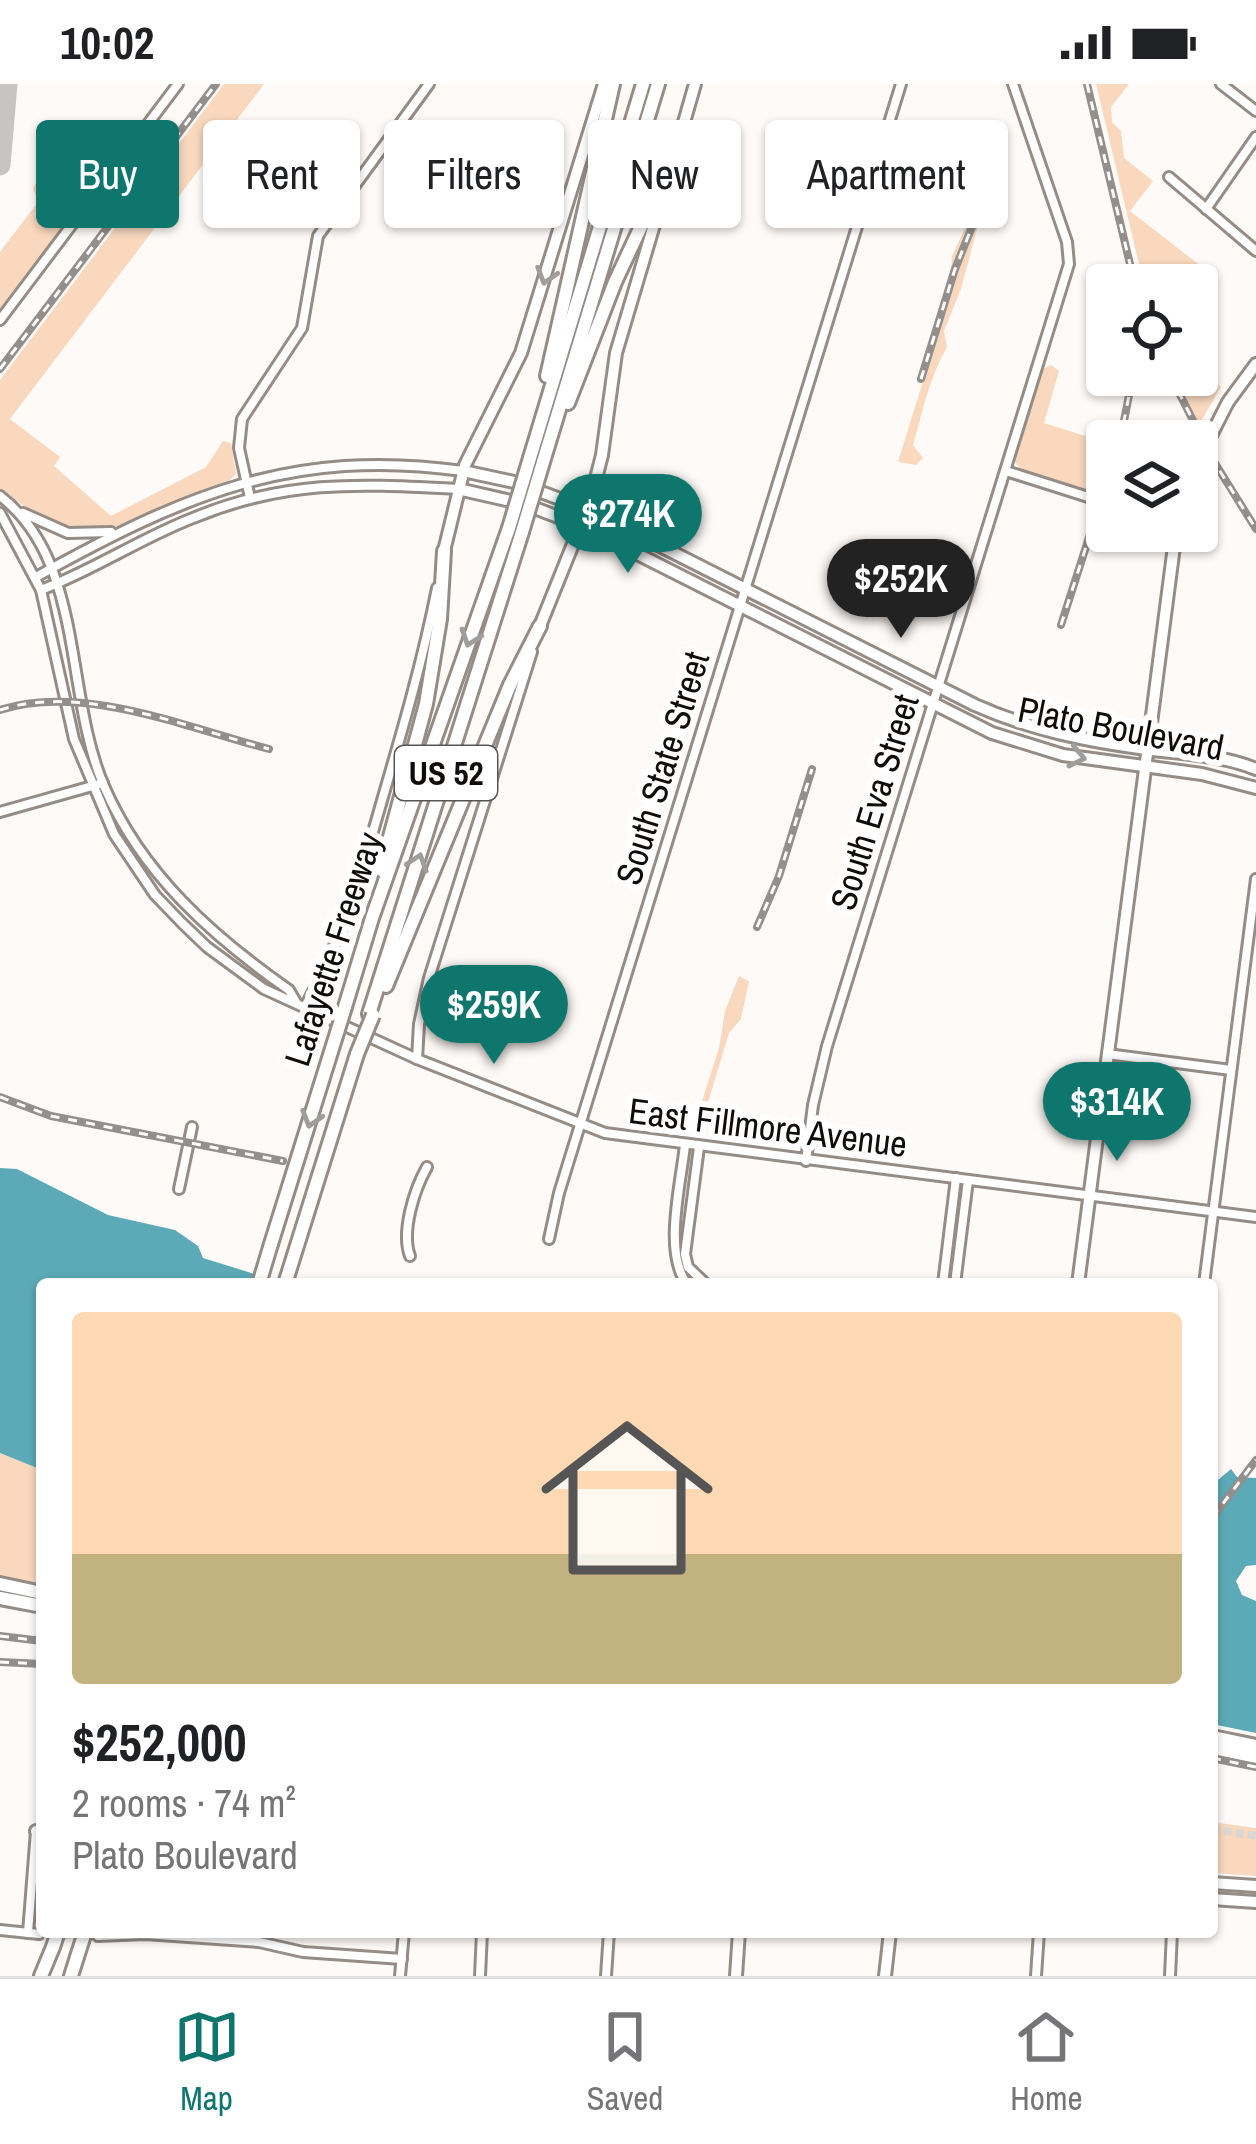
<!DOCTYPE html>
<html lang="en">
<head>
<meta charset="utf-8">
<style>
  :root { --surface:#fff; --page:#f6f6f6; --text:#202124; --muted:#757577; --line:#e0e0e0; --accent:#0f766e }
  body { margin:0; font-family:"Archivo Narrow",sans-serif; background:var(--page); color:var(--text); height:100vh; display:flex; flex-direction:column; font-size:45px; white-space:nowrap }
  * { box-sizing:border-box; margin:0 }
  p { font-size:39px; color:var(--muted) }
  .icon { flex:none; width:66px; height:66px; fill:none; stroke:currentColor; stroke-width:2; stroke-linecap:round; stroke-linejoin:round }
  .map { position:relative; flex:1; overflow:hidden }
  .details { position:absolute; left:36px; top:1194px; width:1182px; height:660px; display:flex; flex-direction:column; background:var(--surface); border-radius:12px; box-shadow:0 3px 9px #0004 }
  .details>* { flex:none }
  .top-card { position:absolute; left:36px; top:36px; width:1185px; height:108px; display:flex; gap:24px }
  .tools { position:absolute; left:1086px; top:180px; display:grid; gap:24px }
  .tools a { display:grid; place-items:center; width:132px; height:132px; border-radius:12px; background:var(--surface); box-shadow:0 3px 9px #0004; font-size:60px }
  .price { position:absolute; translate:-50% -102px; padding:0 27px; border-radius:42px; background:var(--accent); color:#fff; font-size:39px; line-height:78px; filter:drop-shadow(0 3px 6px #0008) }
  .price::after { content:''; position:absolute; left:50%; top:72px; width:36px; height:27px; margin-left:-18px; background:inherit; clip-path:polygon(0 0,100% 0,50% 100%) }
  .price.current { background:#222; color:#fff }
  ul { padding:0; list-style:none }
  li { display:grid; align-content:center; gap:24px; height:636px; padding:0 36px }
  li span { display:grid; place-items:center; height:372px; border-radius:12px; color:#555 }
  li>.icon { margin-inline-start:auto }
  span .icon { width:216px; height:216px; fill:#fffc; stroke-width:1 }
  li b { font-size:51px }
  .chip { padding:0 42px; border-radius:12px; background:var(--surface); box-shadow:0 3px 9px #0004; font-size:42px; line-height:108px }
  .chip.current { background:var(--accent); color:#fff }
  .status { display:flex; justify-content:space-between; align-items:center; height:84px; padding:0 60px; background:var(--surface); direction:ltr }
  .status svg { height:33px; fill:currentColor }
  .menu { display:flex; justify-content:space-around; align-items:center; height:168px; border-top:3px solid var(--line); background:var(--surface); font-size:33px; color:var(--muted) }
  .menu a { display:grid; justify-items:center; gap:6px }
  .menu .current { color:var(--accent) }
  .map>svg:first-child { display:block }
  .green { fill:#f9d8be }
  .water { fill:#5caab7 }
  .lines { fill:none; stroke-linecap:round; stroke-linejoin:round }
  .taxiway { stroke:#c8c4c2; stroke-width:21 }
  .minor-tunnel { stroke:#dad6d3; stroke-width:8; stroke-dasharray:8 4; stroke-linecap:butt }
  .minor-casing { stroke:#958c86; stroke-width:14 }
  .major-casing { stroke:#958c86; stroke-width:16 }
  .highway-casing { stroke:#958c86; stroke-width:18 }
  .minor { stroke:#fff; stroke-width:8 }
  .major { stroke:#fff; stroke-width:10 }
  .highway { stroke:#fff; stroke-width:12 }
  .rail-casing { stroke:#928f8c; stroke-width:8 }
  .rail { stroke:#fff; stroke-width:3; stroke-dasharray:9; stroke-linecap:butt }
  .major-bridge-casing { stroke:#958c86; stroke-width:16; stroke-linecap:butt }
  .highway-bridge-casing { stroke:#958c86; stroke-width:18; stroke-linecap:butt }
  .major-bridge { stroke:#fff; stroke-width:10 }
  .highway-bridge { stroke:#fff; stroke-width:12 }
  .oneway { stroke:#9f9e9d }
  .labels { text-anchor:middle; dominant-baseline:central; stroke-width:12; stroke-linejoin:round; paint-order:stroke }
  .shield { fill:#fff; stroke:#575553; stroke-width:3 }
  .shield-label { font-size:33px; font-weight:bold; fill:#0f0c09 }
  .street-label { font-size:36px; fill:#0f0c09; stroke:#fff }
</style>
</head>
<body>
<div class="status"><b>10:02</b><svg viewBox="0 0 49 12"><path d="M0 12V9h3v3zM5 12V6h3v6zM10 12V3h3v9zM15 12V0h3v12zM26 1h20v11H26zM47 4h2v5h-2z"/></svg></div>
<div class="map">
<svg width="1256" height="1892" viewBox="0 0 1256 1892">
  <rect width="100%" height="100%" fill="#fefaf7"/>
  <g class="green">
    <path d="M224,0H264L10,335L60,373L54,382L111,432L206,383L223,357L231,359L236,390L229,397C127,431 100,482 0,405V296Z"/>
    <path d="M1096,0H1129L1111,23L1112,38L1121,47L1124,74L1153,97L1130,127L1202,183L1188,201H1144Z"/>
    <path d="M40,92L80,123L0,228V168L38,118L33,104Z"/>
    <path d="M979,114L985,115L961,205L944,247L947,263C929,294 923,326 913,361L923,374L916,381L898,378L950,210L952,172Z"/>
    <path d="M1197,269L1208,290L1221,303L1198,342L1174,291H1197Z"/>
    <path d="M1051,281L1059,287L1044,339L1107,359V397L1102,412L1022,387L1015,378L1043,285Z"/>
    <path d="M739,892L749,897L741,935L729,949L703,1035L699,1037L696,1036L719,964L725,927Z"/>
    <path d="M0,1369L42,1386V1502L0,1492Z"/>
    <path d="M1212,1738L1256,1744V1792L1212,1789Z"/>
  </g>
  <g class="water">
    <path d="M0,1084L17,1085L108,1131L175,1146L198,1162L203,1174L287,1200H42V1386L0,1369Z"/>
    <path d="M1231,1385L1237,1393L1256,1394V1481L1246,1482L1236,1497L1242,1511L1256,1517V1649L1212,1640V1401Z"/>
  </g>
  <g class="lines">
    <path class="taxiway" d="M0,81L7,0"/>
    <g class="minor-tunnel">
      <path d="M1212,1745L1256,1752"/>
      <path d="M39,1850L98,1852"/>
    </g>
    <defs>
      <g id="minor">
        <path d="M1221,0L1256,27"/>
        <path d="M1169,93L1256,167"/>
        <path d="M1206,125L1256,53"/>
        <path d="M0,236L178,0"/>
        <path d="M1006,387L1107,419"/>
        <path d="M0,412C85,477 64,610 104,702C142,790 212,852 289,906L296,918"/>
        <path d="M250,414L239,364L242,335L302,244L318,152L429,0"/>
        <path d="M0,429L41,506L74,655L114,750L155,811L182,839L207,863L264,905L417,975L605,1049L1256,1133"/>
        <path d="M23,429L68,449L111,448"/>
        <path d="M36,493C182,412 292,363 463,387"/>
        <path d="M41,506C94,486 141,454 193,434C287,395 360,400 458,405"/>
        <path d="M0,728L103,699"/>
        <path d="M305,923C342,856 362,787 383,713C403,644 423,575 437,504"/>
        <path d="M1107,970L1231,986"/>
        <path d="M417,975L419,940L429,894L532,568"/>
        <path d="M685,1061C681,1099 663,1169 687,1200"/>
        <path d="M699,1063L685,1170L688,1183L706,1200"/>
        <path d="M806,1077L813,1021L827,962L1069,180L1067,158L1013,0"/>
        <path d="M179,1105L192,1043"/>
        <path d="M549,1155L559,1109L901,0"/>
        <path d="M410,1172C401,1148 414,1106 427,1083"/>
        <path d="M943,1200L956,1094"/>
        <path d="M955,1200L968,1096"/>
        <path d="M1204,1200L1256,795"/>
        <path d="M0,1846L39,1850"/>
        <path d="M28,1849L36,1747"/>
        <path d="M98,1852L145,1850L259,1858L303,1868L402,1875"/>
        <path d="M400,1892L404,1848"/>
        <path d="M480,1892L482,1848"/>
        <path d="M606,1892L609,1848"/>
        <path d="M1036,1892L1039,1848"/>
        <path d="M1170,1892L1172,1848"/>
      </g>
      <g id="major">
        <path d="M672,80L695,0"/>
        <path d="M1228,318L1256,280"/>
        <path d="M463,387L514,398L587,425L975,621C1031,646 1087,657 1146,665C1183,670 1222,671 1256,685"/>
        <path d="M458,405L524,420L582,442L992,649L1063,671L1202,690L1256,704"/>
        <path d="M444,467L465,381L521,269L604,0"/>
        <path d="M540,542L590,418L602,371L616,269L667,97"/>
        <path d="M1078,1200L1176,447"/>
        <path d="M36,1747L42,1748"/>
        <path d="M1212,1799L1256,1802"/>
        <path d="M1212,1815L1256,1818"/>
        <path d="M736,1892L739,1848"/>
        <path d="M885,1892L890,1848"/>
      </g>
      <g id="highway">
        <path d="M547,292L613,0"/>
        <path d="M568,319L615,198L674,72"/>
        <path d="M530,374L643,0"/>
        <path d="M543,378L658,0"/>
        <path d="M381,786L426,620L440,535L444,467"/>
        <path d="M386,902L510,601L540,542"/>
        <path d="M345,923L372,834L509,444"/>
        <path d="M369,930L522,448"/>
        <path d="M259,1200L271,1160"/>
        <path d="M285,1200L357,970"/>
        <path d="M0,1500L42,1509"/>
        <path d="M0,1514L42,1522"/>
        <path d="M1212,1653L1256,1662"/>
        <path d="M1212,1664L1256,1673"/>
        <path d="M41,1892L53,1863"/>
        <path d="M71,1892L77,1873"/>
      </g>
    </defs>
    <use href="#minor" class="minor-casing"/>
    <use href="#major" class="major-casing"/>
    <use href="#highway" class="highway-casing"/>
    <use href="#minor" class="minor"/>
    <use href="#major" class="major"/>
    <use href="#highway" class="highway"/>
    <defs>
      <g id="rail">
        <path d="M1087,0L1135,201"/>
        <path d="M0,285L216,0"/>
        <path d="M1170,291L1213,376L1256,445"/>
        <path d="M921,295L955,185L982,118"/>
        <path d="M1120,357L1133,291"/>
        <path d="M1061,541L1107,397"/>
        <path d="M0,626C82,599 188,644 269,665"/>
        <path d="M757,843L779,792L812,685"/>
        <path d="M0,1013L51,1032L283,1077"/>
        <path d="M1212,1434L1256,1376"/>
        <path d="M0,1552L42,1557"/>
        <path d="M0,1578L42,1580"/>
        <path d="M1212,1674L1256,1683"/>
      </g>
    </defs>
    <use href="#rail" class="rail-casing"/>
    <use href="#rail" class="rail"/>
    <defs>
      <path id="major-bridge" d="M1197,379L1228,318"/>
      <g id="highway-bridge">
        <path d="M509,444L530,374"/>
        <path d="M522,448L543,378"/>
        <path d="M357,970L373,931"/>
        <path d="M271,1160L345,923"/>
        <path d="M53,1863L58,1848"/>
        <path d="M77,1873L85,1848"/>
      </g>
    </defs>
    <use href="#major-bridge" class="major-bridge-casing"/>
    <use href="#highway-bridge" class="highway-bridge-casing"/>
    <use href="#major-bridge" class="major-bridge"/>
    <use href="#highway-bridge" class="highway-bridge"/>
  </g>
  <defs><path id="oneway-chevron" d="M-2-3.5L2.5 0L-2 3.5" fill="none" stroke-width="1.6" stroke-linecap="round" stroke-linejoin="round" transform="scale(3)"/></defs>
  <g class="oneway">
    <use href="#oneway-chevron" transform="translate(546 192) rotate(107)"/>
    <use href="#oneway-chevron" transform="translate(470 554) rotate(109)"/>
    <use href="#oneway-chevron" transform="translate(1077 673) rotate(12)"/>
    <use href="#oneway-chevron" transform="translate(418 778) rotate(-72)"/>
    <use href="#oneway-chevron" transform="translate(311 1035) rotate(107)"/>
  </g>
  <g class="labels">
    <rect class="shield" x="395" y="662" width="102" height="54" rx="9"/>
    <g class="shield-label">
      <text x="446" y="689">US 52</text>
    </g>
    <g class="street-label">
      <text transform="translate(1121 644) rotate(11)">Plato Boulevard</text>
      <text transform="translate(662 684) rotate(-73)">South State Street</text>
      <text transform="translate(874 718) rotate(-73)">South Eva Street</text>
      <text transform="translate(333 865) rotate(-72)">Lafayette Freeway</text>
      <text transform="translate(768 1043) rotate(7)">East Fillmore Avenue</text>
    </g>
  </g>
</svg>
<div class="tools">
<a><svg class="icon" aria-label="locate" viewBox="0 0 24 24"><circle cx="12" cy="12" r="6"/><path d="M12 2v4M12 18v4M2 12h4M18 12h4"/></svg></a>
<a><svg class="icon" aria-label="layers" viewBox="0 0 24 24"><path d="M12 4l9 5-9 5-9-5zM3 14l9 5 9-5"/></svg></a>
</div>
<b class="price" style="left:628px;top:492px">$274K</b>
<b class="price current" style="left:901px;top:557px">$252K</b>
<b class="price" style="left:494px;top:983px">$259K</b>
<b class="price" style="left:1117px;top:1080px">$314K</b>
<div class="top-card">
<a class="chip current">Buy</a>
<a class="chip">Rent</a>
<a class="chip">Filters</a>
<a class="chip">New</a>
<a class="chip">Apartment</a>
</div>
<section class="details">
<ul>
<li><span style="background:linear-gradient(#ffd9b3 65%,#c2b280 0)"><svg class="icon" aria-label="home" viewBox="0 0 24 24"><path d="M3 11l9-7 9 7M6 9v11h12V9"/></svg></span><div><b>$252,000</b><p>2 rooms · 74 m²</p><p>Plato Boulevard</p></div></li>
</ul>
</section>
</div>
<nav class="menu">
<a class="current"><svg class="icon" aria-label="map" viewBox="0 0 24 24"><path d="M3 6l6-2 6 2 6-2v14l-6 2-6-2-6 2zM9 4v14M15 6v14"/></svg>Map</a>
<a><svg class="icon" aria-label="saved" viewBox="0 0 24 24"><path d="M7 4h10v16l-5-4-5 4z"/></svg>Saved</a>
<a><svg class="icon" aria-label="home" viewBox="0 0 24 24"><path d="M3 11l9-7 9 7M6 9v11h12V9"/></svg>Home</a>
</nav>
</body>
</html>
